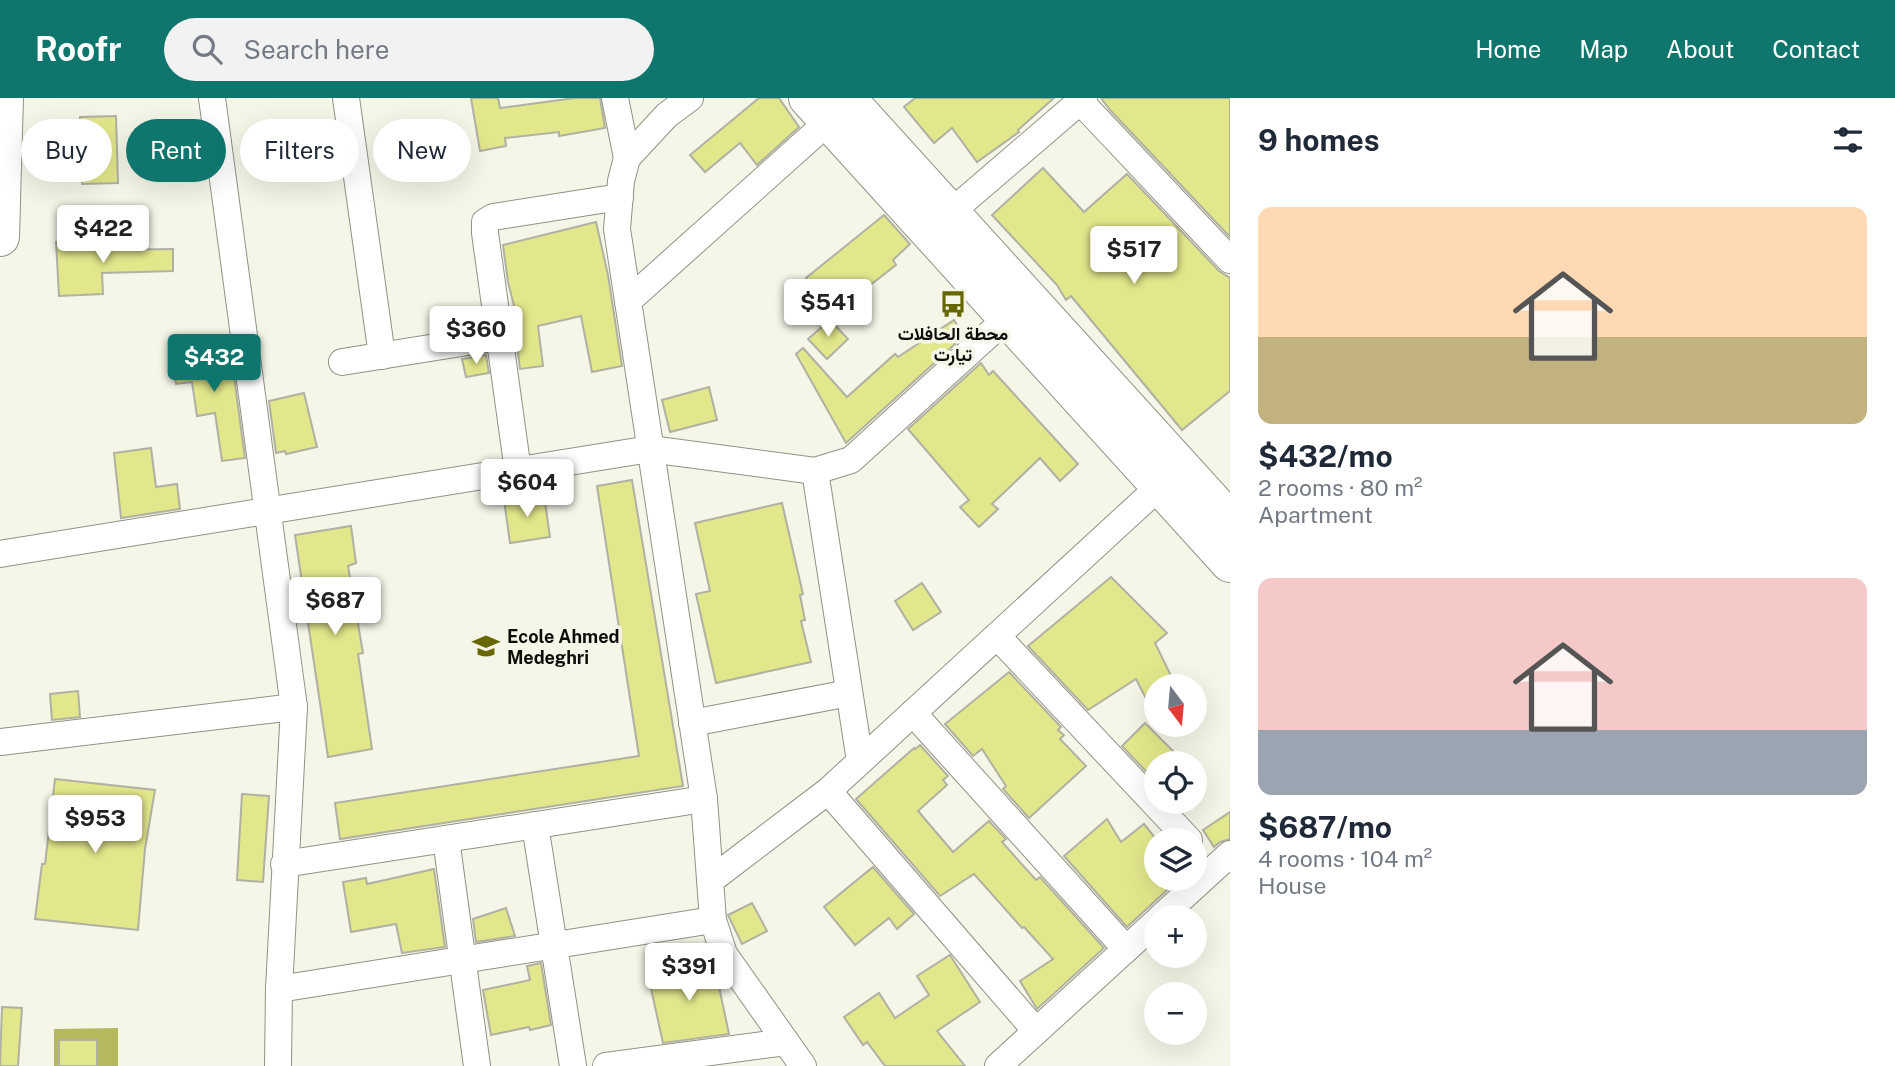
<!DOCTYPE html>
<html lang="en">
<head>
<meta charset="utf-8">
<style>
  :root { --surface:#fff; --page:#f2f2f3; --text:#1f2937; --muted:#747a83; --accent:#0f766e }
  body { margin:0; font-family:"Public Sans",Vazirmatn,sans-serif; background:var(--page); color:var(--text); height:100vh; display:flex; flex-direction:column; font-size:26px; white-space:nowrap }
  * { box-sizing:border-box; margin:0 }
  p { font-size:23px; color:var(--muted) }
  .icon { flex:none; width:38px; height:38px; fill:none; stroke:currentColor; stroke-width:2; stroke-linecap:round; stroke-linejoin:round }
  .map { position:relative; flex:1; overflow:hidden }
  .panel { display:flex; flex-direction:column; background:var(--surface); width:665px }
  .panel>* { flex:none }
  .guide { position:absolute; left:21px; top:21px; width:665px; height:63px; display:flex; gap:14px }
  .needle { width:46px; rotate:164deg }
  .fabs { position:absolute; left:1144px; top:576px; display:grid; gap:14px }
  .fabs a { display:grid; place-items:center; width:63px; height:63px; border-radius:50%; background:var(--surface); box-shadow:0 7px 28px #0002; font-size:35px }
  .price { position:absolute; translate:-50% -60px; padding:0 16px; border-radius:7px; background:#fff; color:#222; font-size:23px; line-height:46px; filter:drop-shadow(0 2px 4px #0008) }
  .price::after { content:''; position:absolute; left:50%; top:42px; width:21px; height:16px; margin-left:-10px; background:inherit; clip-path:polygon(0 0,100% 0,50% 100%) }
  .price.selected { background:var(--accent); color:#fff }
  ul { padding:0; list-style:none }
  li { display:grid; align-content:center; gap:14px; height:371px; padding:0 28px }
  li span { display:grid; place-items:center; height:217px; border-radius:14px; color:#555 }
  li>.icon { margin-inline-start:auto }
  span .icon { width:126px; height:126px; fill:#fffc; stroke-width:1 }
  li b { font-size:30px }
  h2 { display:flex; justify-content:space-between; align-items:center; height:84px; padding:0 28px; font-size:30px }
  .tag { padding:0 24px; border-radius:32px; background:var(--surface); box-shadow:0 7px 28px #0002; font-size:24px; line-height:63px }
  .tag.selected { background:var(--accent); color:#fff }
  header { display:flex; align-items:center; gap:42px; box-sizing:border-box; height:98px; padding:0 35px; background:var(--accent); color:#fff }
  header strong { font-size:33px }
  nav { display:flex; gap:38px; margin-inline-start:auto; font-size:24px }
  .search { width:490px; height:63px; background:var(--page); display:flex; align-items:center; gap:18px; box-sizing:border-box; padding:0 24px; border-radius:38px; color:var(--muted); font-size:26px }
  main { display:flex; flex:1; min-height:0 }
  .map>svg:first-child { display:block }
  .water { fill:#b5b85d }
  .building { fill:#e3e78b; stroke:#b0b1a2; stroke-width:2 }
  .lines { fill:none; stroke-linecap:round; stroke-linejoin:round }
  .minor-casing { stroke:#919284; stroke-width:28 }
  .secondary-casing { stroke:#919284; stroke-width:40 }
  .minor { stroke:#fff; stroke-width:26 }
  .secondary { stroke:#fff; stroke-width:38 }
  .labels { text-anchor:middle; dominant-baseline:central; stroke-width:7; stroke-linejoin:round; paint-order:stroke }
  .poi-label { font-size:18px; font-weight:bold; fill:#0d0e09; stroke:#f5f6e7 }
</style>
</head>
<body>
<header>
<strong>Roofr</strong>
<div class="search"><svg class="icon" aria-label="search" viewBox="0 0 24 24"><circle cx="10" cy="10" r="6"/><path d="M15 15l6 6"/></svg>Search here</div>
<nav><a>Home</a><a>Map</a><a>About</a><a>Contact</a></nav>
</header>
<main>
<div class="map">
<svg width="1230" height="968" viewBox="0 0 1230 968">
  <rect width="100%" height="100%" fill="#f5f6e7"/>
  <path class="water" d="M118,930V968H54V931Z"/>
  <g class="building">
    <path d="M471,0H498L500,10L575,0H600L605,30L559,38V34L505,40L506,48L480,53Z"/>
    <path d="M759,0H779L799,29L757,67L740,45L705,74L690,57Z"/>
    <path d="M915,0H1054L1018,32L1019,34L977,64L952,30L934,45L904,9Z"/>
    <path d="M1101,0H1230V139L1110,12Z"/>
    <path d="M116,18L118,85L82,86L80,19Z"/>
    <path d="M337,47L340,71L308,80L301,55Z"/>
    <path d="M1043,70L1084,114L1127,76L1219,173L1230,180V293L1182,332L1071,198L1066,202L1057,187L992,117Z"/>
    <path d="M884,117L910,146L893,162L896,167L833,216L806,180Z"/>
    <path d="M596,124L608,177L622,268L592,274L581,218L538,228L543,268L520,271L515,229L519,228L508,184L503,147Z"/>
    <path d="M81,142V145L101,144V152L173,151V173L102,175L103,196L59,198L56,144Z"/>
    <path d="M830,222L848,241L827,261L808,241Z"/>
    <path d="M954,222L964,238L846,345L796,256L803,250L847,299L895,256L898,259Z"/>
    <path d="M230,249L245,360L222,363L215,315L197,318L192,284L176,286L172,258Z"/>
    <path d="M486,257L489,275L466,279L462,261Z"/>
    <path d="M981,265L989,277L993,273L1078,366L1060,383L1040,360L992,406L998,411L979,429L960,409L969,402L908,331Z"/>
    <path d="M709,289L717,322L670,334L662,302Z"/>
    <path d="M304,295L317,349L286,356L285,353L276,355L269,303Z"/>
    <path d="M151,350L156,389L177,386L180,411L121,420L114,355Z"/>
    <path d="M632,382L683,688L340,741L335,705L639,658L597,388Z"/>
    <path d="M544,397L550,439L510,445L504,402Z"/>
    <path d="M782,405L803,496L800,497L805,522L801,523L811,564L716,585L696,496L710,493L695,425Z"/>
    <path d="M351,428L356,465L348,468L363,555L358,556L372,651L328,659L295,437Z"/>
    <path d="M1111,479L1167,535L1155,545L1176,588H1157V622L1136,581L1088,612L1028,548Z"/>
    <path d="M922,485L941,514L913,532L895,503Z"/>
    <path d="M1009,574L1061,629L1058,632L1064,637L1060,641L1086,668L1029,720L1003,691L1006,688L982,651L973,658L945,626Z"/>
    <path d="M78,593L80,619L52,622L50,596Z"/>
    <path d="M1145,625L1185,665H1157V685L1122,648Z"/>
    <path d="M920,647L948,678L943,682L947,687L918,713L953,754L989,723L1006,741L1002,744L1036,782L1040,779L1104,850L1037,911L1020,883L1053,861L1024,829L1022,830L974,776L940,798L856,701L914,650L915,651Z"/>
    <path d="M55,681L155,692L145,751L138,832L35,821L42,766H45Z"/>
    <path d="M242,696L269,698L263,784L237,782Z"/>
    <path d="M1230,714V741L1220,744L1214,749L1203,732Z"/>
    <path d="M1107,721L1121,744L1144,726L1157,742V780H1180L1127,829L1064,758Z"/>
    <path d="M873,769L914,816L897,831L889,820L855,847L824,809Z"/>
    <path d="M434,771L445,849L402,855L396,826L351,834L343,784L366,780L367,786Z"/>
    <path d="M752,805L767,833L742,846L728,817Z"/>
    <path d="M506,810L515,838L476,844L473,821Z"/>
    <path d="M950,857L980,904L937,933L965,968H885L867,944L863,947L844,919L879,895L895,920L929,897L917,878Z"/>
    <path d="M710,863L715,870L729,936L663,945L648,877Z"/>
    <path d="M541,865L551,927L530,932L529,929L491,937L483,892L530,882L527,868Z"/>
    <path d="M2,909L22,910L18,968H0Z"/>
    <rect x="59" y="942" width="38" height="26"/>
  </g>
  <g class="lines">
    <defs>
      <g id="minor">
        <path d="M212,0L294,609L279,891L278,968"/>
        <path d="M346,0L382,258"/>
        <path d="M615,0L627,60"/>
        <path d="M690,0L667,17L627,60L621,83L617,131L704,701L713,822L724,856L803,968"/>
        <path d="M1077,0L1230,162"/>
        <path d="M950,115L1084,0"/>
        <path d="M628,203L829,23"/>
        <path d="M342,264L499,239"/>
        <path d="M518,373L485,135V124L493,119L620,99"/>
        <path d="M815,373L860,663"/>
        <path d="M0,456L650,351L815,373L851,362L1007,220"/>
        <path d="M997,538L1189,742"/>
        <path d="M913,615L1126,851"/>
        <path d="M692,625L849,595"/>
        <path d="M0,644L294,609"/>
        <path d="M828,693L1036,933"/>
        <path d="M535,727L573,968"/>
        <path d="M446,741L477,968"/>
        <path d="M284,766L704,701"/>
        <path d="M711,782L828,693L1160,388"/>
        <path d="M1161,819L1230,756"/>
        <path d="M279,891L713,822"/>
        <path d="M606,968L786,944"/>
        <path d="M998,968L1157,823"/>
      </g>
      <g id="secondary">
        <path d="M808,0L1230,465"/>
        <path d="M846,0L1230,423"/>
        <path d="M0,139L4,0"/>
      </g>
    </defs>
    <use href="#minor" class="minor-casing"/>
    <use href="#secondary" class="secondary-casing"/>
    <use href="#minor" class="minor"/>
    <use href="#secondary" class="secondary"/>
  </g>
  <defs>
    <symbol id="bus-bare" viewBox="-9 -9 18 18"><path d="M-5-6H5V4H4V6H2V4H-2V6H-4V4H-5ZM-3.5-4V0h7V-4ZM-3.5 1.2v1.5H-2V1.2ZM2 1.2v1.5H3.5V1.2Z" fill="#666701" stroke="#f5f6e7" stroke-width="2.5" paint-order="stroke"/></symbol>
    <symbol id="school-bare" viewBox="-9 -9 18 18"><path d="M0-5L7-2L0 1L-7-2ZM-4 1L0 2.5L4 1V4Q0 6-4 4Z" fill="#666701" stroke="#f5f6e7" stroke-width="2.5" paint-order="stroke"/></symbol>
  </defs>
  <g fill-rule="evenodd">
    <use href="#bus-bare" x="934" y="187" width="38" height="38"/>
    <use href="#school-bare" x="467" y="529" width="38" height="38"/>
  </g>
  <g class="labels">
    <g class="poi-label">
      <text x="953" y="235">محطة الحافلات<tspan x="953" dy="21">تيارت</tspan></text>
      <text x="507" y="538" text-anchor="start">Ecole Ahmed<tspan x="507" dy="21">Medeghri</tspan></text>
    </g>
  </g>
</svg>
<div class="fabs">
<a><svg class="needle" viewBox="-14 -14 28 28"><path d="M0-13l5 13h-10z" fill="#e53935"/><path d="M0 13l5-13h-10z" fill="#747a83"/></svg></a>
<a><svg class="icon" aria-label="locate" viewBox="0 0 24 24"><circle cx="12" cy="12" r="6"/><path d="M12 2v4M12 18v4M2 12h4M18 12h4"/></svg></a>
<a><svg class="icon" aria-label="layers" viewBox="0 0 24 24"><path d="M12 4l9 5-9 5-9-5zM3 14l9 5 9-5"/></svg></a>
<a>+</a>
<a>−</a>
</div>
<b class="price" style="left:103px;top:167px">$422</b>
<b class="price" style="left:1134px;top:188px">$517</b>
<b class="price" style="left:828px;top:241px">$541</b>
<b class="price" style="left:476px;top:268px">$360</b>
<b class="price selected" style="left:214px;top:296px">$432</b>
<b class="price" style="left:527px;top:421px">$604</b>
<b class="price" style="left:335px;top:539px">$687</b>
<b class="price" style="left:95px;top:757px">$953</b>
<b class="price" style="left:689px;top:905px">$391</b>
<div class="guide">
<a class="tag">Buy</a>
<a class="tag selected">Rent</a>
<a class="tag">Filters</a>
<a class="tag">New</a>
</div>
</div>
<section class="panel">
<h2>9 homes<svg class="icon" aria-label="filters" viewBox="0 0 24 24"><path d="M4 7h16M4 17h16"/><circle cx="9" cy="7" r="2"/><circle cx="15" cy="17" r="2"/></svg></h2>
<ul>
<li><span style="background:linear-gradient(#ffd9b3 60%,#c2b280 0)"><svg class="icon" aria-label="home" viewBox="0 0 24 24"><path d="M3 11l9-7 9 7M6 9v11h12V9"/></svg></span><div><b>$432/mo</b><p>2 rooms · 80 m²</p><p>Apartment</p></div></li>
<li><span style="background:linear-gradient(#f6c9c9 70%,#9aa5b1 0)"><svg class="icon" aria-label="home" viewBox="0 0 24 24"><path d="M3 11l9-7 9 7M6 9v11h12V9"/></svg></span><div><b>$687/mo</b><p>4 rooms · 104 m²</p><p>House</p></div></li>
</ul>
</section>
</main>
</body>
</html>
